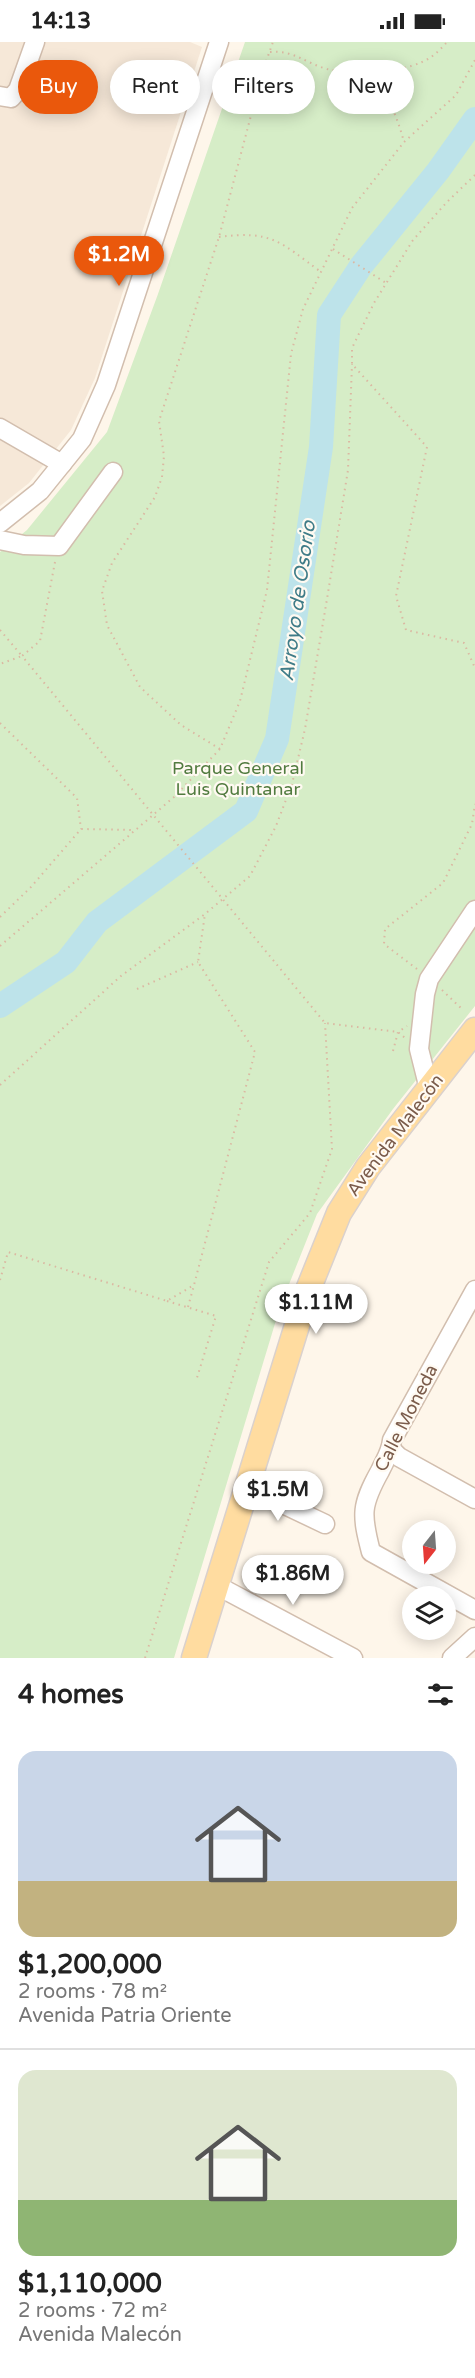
<!DOCTYPE html>
<html lang="en">
<head>
<meta charset="utf-8">
<style>
  :root { --surface:#fff; --page:#f2f2f2; --text:#222; --muted:#767676; --line:#e0e0e0; --accent:#ea580c }
  body { margin:0; font-family:"Varela Round",sans-serif; background:var(--page); color:var(--text); height:100vh; display:flex; flex-direction:column; font-size:22px; white-space:nowrap }
  * { box-sizing:border-box; margin:0 }
  p { font-size:20px; color:var(--muted) }
  .icon { flex:none; width:33px; height:33px; fill:none; stroke:currentColor; stroke-width:2; stroke-linecap:round; stroke-linejoin:round }
  .map { position:relative; height:1616px; overflow:hidden }
  .drawer { display:flex; flex-direction:column; background:var(--surface); flex:1 }
  .drawer>* { flex:none }
  .guide { position:absolute; left:18px; top:18px; width:440px; height:54px; display:flex; gap:12px }
  .needle { width:39px; rotate:197deg }
  .fabs { position:absolute; left:402px; top:1478px; display:grid; gap:12px }
  .fabs a { display:grid; place-items:center; width:54px; height:54px; border-radius:50%; background:var(--surface); box-shadow:0 3px 15px #0003; font-size:30px }
  .price { position:absolute; translate:-50% -51px; padding:0 14px; border-radius:21px; background:#fff; color:#222; font-size:20px; line-height:39px; filter:drop-shadow(0 2px 3px #0008) }
  .price::after { content:''; position:absolute; left:50%; top:36px; width:18px; height:14px; margin-left:-9px; background:inherit; clip-path:polygon(0 0,100% 0,50% 100%) }
  .price.on { background:var(--accent); color:#fff }
  ul { padding:0; list-style:none }
  li { display:grid; align-content:center; gap:12px; height:318px; padding:0 18px }
  li+li { border-top:2px solid var(--line) }
  li span { display:grid; place-items:center; height:186px; border-radius:18px; color:#555 }
  li>.icon { margin-inline-start:auto }
  span .icon { width:108px; height:108px; fill:#fffc; stroke-width:1 }
  li b { font-size:26px }
  h2 { display:flex; justify-content:space-between; align-items:center; height:72px; padding:0 18px; font-size:26px }
  .chip { padding:0 21px; border-radius:27px; background:var(--surface); box-shadow:0 3px 15px #0003; font-size:21px; line-height:54px }
  .chip.on { background:var(--accent); color:#fff }
  .status { display:flex; justify-content:space-between; align-items:center; height:42px; padding:0 30px; background:var(--surface); direction:ltr }
  .status svg { height:16px; fill:currentColor }
  .map>svg:first-child { display:block }
  .residential { fill:#f6e8d8 }
  .green { fill:#d6edc7 }
  .lines { fill:none; stroke-linecap:round; stroke-linejoin:round }
  .river { stroke:#bde3ea; stroke-width:24 }
  .minor-casing { stroke:#d2beae; stroke-width:21 }
  .major-casing { stroke:#dad1cd; stroke-width:27 }
  .path { stroke:#dbb8a2; stroke-width:2; stroke-dasharray:1.5 4.5; stroke-linecap:butt }
  .minor { stroke:#fff; stroke-width:18 }
  .major { stroke:#ffdca0; stroke-width:24 }
  .labels { text-anchor:middle; dominant-baseline:central; stroke-width:4.5; stroke-linejoin:round; paint-order:stroke }
  .park-label { font-size:18px; fill:#517b3f; stroke:#fffaf2 }
  .street-label { font-size:18px; fill:#7b5c4b; stroke:#fffaf2 }
  .water-label { font-size:20px; font-style:italic; fill:#3f7c88; stroke:#fffaf2 }
</style>
</head>
<body>
<div class="status"><b>14:13</b><svg viewBox="0 0 49 12"><path d="M0 12V9h3v3zM5 12V6h3v6zM10 12V3h3v9zM15 12V0h3v12zM26 1h20v11H26zM47 4h2v5h-2z"/></svg></div>
<div class="map">
<svg width="475" height="1616" viewBox="0 0 475 1616">
  <rect width="100%" height="100%" fill="#fef6ea"/>
  <path class="residential" d="M0,0H190L202,5L95,336L71,388L29,441L0,464Z"/>
  <path class="green" d="M245,0H475V964L393,1067L317,1172L280,1265L174,1616H0V510L27,488L107,390L158,252Z"/>
  <g class="lines">
    <path class="river" d="M0,964L66,920L97,880L246,769L277,697L321,405L329,273L361,224L438,129L475,77"/>
    <defs>
      <g id="minor">
        <path d="M0,54L11,56L18,48L35,0"/>
        <path d="M0,386L62,422"/>
        <path d="M0,481L40,449L82,397L106,343L219,0"/>
        <path d="M0,498L24,503L59,504L113,430"/>
        <path d="M429,1047L419,1007L425,952L429,937L475,868"/>
        <path d="M475,1248L392,1398C391,1410 385,1418 380,1429C361,1463 361,1472 371,1510L475,1568"/>
        <path d="M391,1407L399,1415L475,1457"/>
        <path d="M247,1445L325,1482"/>
        <path d="M216,1543L353,1616"/>
        <path d="M452,1616L475,1595"/>
      </g>
      <path id="major" d="M194,1616L308,1248L339,1171L368,1125L475,988"/>
    </defs>
    <use href="#minor" class="minor-casing"/>
    <use href="#major" class="major-casing"/>
    <g class="path">
      <path d="M270,10C294,8 305,21 327,27C352,33 398,31 422,20C432,16 440,8 447,0"/>
      <path d="M371,30C387,51 397,74 404,100"/>
      <path d="M475,133L447,160L413,198L374,261L352,306V322L427,405L396,554L406,588L464,601L475,626"/>
      <path d="M219,195C272,188 280,200 321,230"/>
      <path d="M333,207L386,241"/>
      <path d="M55,520L40,599L22,614L325,981L398,990L405,996"/>
      <path d="M0,588L22,614L0,622"/>
      <path d="M0,681L77,756L81,787"/>
      <path d="M220,707L181,683L140,645L107,583L102,549L112,521L155,455L162,435L164,414L159,379L219,195L263,28L273,0"/>
      <path d="M0,875L31,845L81,787L135,788"/>
      <path d="M0,904L174,755L220,707L240,659L267,548L291,312L303,267L352,166L404,100L456,53L475,18"/>
      <path d="M417,927L384,902L385,887L443,841L472,782L475,762"/>
      <path d="M137,947L198,920"/>
      <path d="M442,948L463,968"/>
      <path d="M393,1009L398,990L407,984"/>
      <path d="M0,1043L121,934L205,872L250,834L276,784L292,742L305,687L327,557L348,428L352,322"/>
      <path d="M0,1238L8,1210L167,1259L194,1243L255,1010L198,920L205,872"/>
      <path d="M167,1259L216,1274L196,1339"/>
      <path d="M188,1265L194,1243"/>
      <path d="M145,1616L269,1220L310,1171L332,1107L325,981"/>
    </g>
    <use href="#minor" class="minor"/>
    <use href="#major" class="major"/>
  </g>
  <g class="labels">
    <g class="park-label">
      <text x="238" y="726">Parque General<tspan x="238" dy="21">Luis Quintanar</tspan></text>
    </g>
    <g class="street-label">
      <text transform="translate(395 1093) rotate(-53)">Avenida Malecón</text>
      <text transform="translate(406 1376) rotate(-63)">Calle Moneda</text>
    </g>
    <g class="water-label">
      <text transform="translate(298 559) rotate(-82)">Arroyo de Osorio</text>
    </g>
  </g>
</svg>
<div class="fabs">
<a><svg class="needle" viewBox="-14 -14 28 28"><path d="M0-13l5 13h-10z" fill="#e53935"/><path d="M0 13l5-13h-10z" fill="#767676"/></svg></a>
<a><svg class="icon" aria-label="layers" viewBox="0 0 24 24"><path d="M12 4l9 5-9 5-9-5zM3 14l9 5 9-5"/></svg></a>
</div>
<b class="price on" style="left:119px;top:245px">$1.2M</b>
<b class="price" style="left:316px;top:1293px">$1.11M</b>
<b class="price" style="left:278px;top:1480px">$1.5M</b>
<b class="price" style="left:293px;top:1564px">$1.86M</b>
<div class="guide">
<a class="chip on">Buy</a>
<a class="chip">Rent</a>
<a class="chip">Filters</a>
<a class="chip">New</a>
</div>
</div>
<section class="drawer">
<h2>4 homes<svg class="icon" aria-label="filters" viewBox="0 0 24 24"><path d="M4 7h16M4 17h16"/><circle cx="9" cy="7" r="2"/><circle cx="15" cy="17" r="2"/></svg></h2>
<ul>
<li><span style="background:linear-gradient(#c9d6e8 70%,#c2b280 0)"><svg class="icon" aria-label="home" viewBox="0 0 24 24"><path d="M3 11l9-7 9 7M6 9v11h12V9"/></svg></span><div><b>$1,200,000</b><p>2 rooms · 78 m²</p><p>Avenida Patria Oriente</p></div></li>
<li><span style="background:linear-gradient(#dfe7d0 70%,#8fb573 0)"><svg class="icon" aria-label="home" viewBox="0 0 24 24"><path d="M3 11l9-7 9 7M6 9v11h12V9"/></svg></span><div><b>$1,110,000</b><p>2 rooms · 72 m²</p><p>Avenida Malecón</p></div></li>
</ul>
</section>
</body>
</html>
